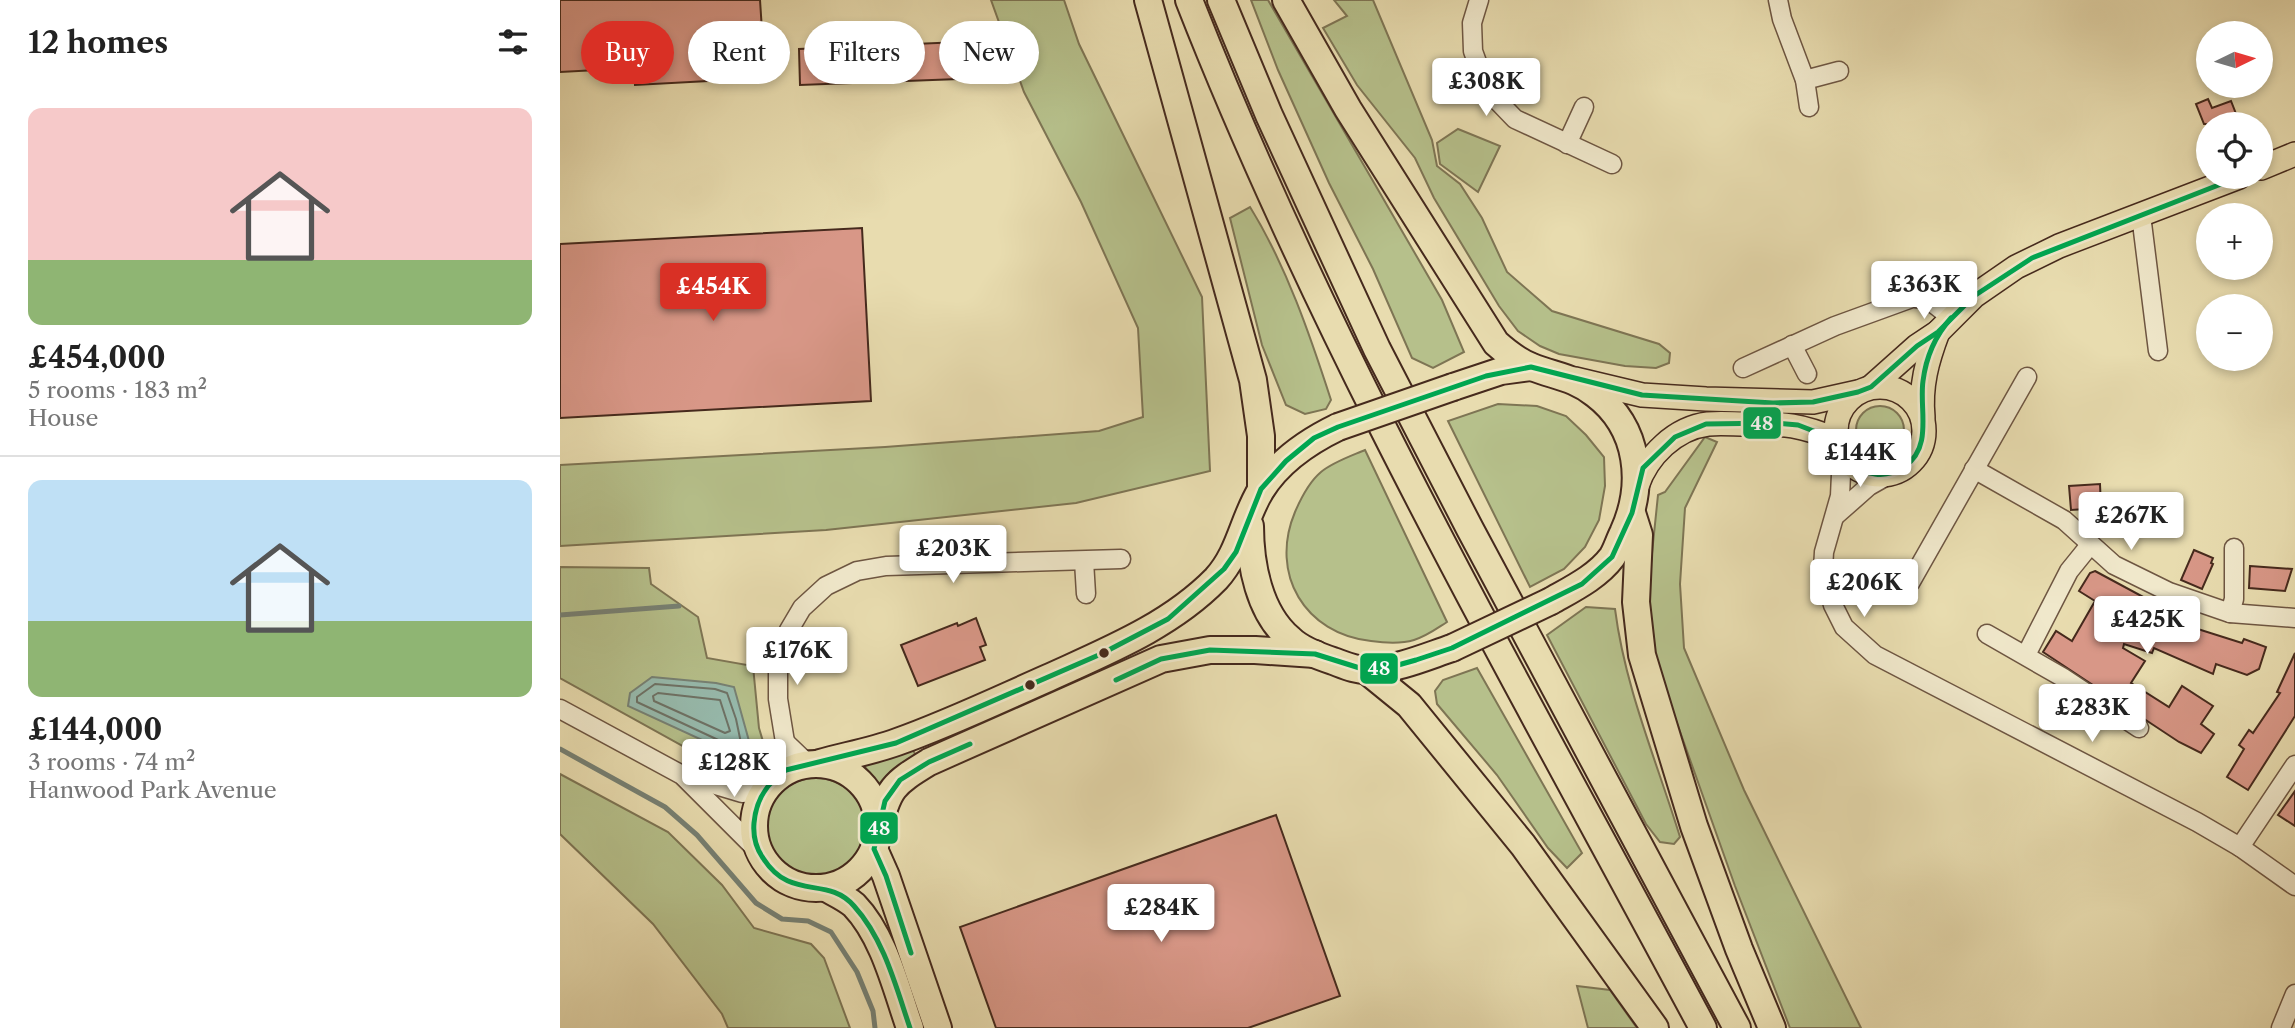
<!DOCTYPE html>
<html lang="en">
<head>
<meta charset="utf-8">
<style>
  :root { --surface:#fff; --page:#f2f2f2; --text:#222; --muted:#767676; --line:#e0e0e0; --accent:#d93025 }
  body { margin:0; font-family:"Libre Caslon Text",serif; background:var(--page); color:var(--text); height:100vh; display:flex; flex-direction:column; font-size:26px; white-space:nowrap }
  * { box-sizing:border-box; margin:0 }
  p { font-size:23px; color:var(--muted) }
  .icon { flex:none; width:38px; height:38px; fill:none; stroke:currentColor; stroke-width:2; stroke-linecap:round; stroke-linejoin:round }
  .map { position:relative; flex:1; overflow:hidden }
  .drawer { display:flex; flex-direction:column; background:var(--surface); width:560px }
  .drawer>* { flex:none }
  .hud { position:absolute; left:21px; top:21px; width:665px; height:63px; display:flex; gap:14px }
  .needle { width:46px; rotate:85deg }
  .buttons { position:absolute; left:1636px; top:21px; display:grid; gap:14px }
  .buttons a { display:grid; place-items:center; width:77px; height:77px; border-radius:50%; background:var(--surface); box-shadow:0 4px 10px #0003; font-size:35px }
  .price { position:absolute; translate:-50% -60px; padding:0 16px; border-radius:7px; background:#fff; color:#222; font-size:23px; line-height:46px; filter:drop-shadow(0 2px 4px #0008) }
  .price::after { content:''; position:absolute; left:50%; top:42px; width:21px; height:16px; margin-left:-10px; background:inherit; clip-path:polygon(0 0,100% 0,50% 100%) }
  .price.current { background:var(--accent); color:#fff }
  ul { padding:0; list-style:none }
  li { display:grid; align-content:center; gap:14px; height:371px; padding:0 28px }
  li+li { border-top:2px solid var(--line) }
  li span { display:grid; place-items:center; height:217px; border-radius:14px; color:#555 }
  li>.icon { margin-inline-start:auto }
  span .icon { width:126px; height:126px; fill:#fffc; stroke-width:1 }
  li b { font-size:30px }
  h2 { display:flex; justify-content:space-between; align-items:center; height:84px; padding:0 28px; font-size:30px }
  .pill { padding:0 24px; border-radius:32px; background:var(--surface); box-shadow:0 4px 10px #0003; font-size:24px; line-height:63px }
  .pill.current { background:var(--accent); color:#fff }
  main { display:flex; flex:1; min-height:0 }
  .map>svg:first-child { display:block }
  .green { fill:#b6c08b; stroke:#7e7554; stroke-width:2 }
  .water { fill:#97bbae; stroke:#778174; stroke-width:2 }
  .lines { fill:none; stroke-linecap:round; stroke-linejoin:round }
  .shore { stroke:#6e7266; stroke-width:2 }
  .stream { stroke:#778174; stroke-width:5 }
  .building { fill:#d89787; stroke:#462a1d; stroke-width:2 }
  .minor-casing { stroke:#6e5642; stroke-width:21 }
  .major-casing { stroke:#462a1d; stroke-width:26 }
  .highway-casing { stroke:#462a1d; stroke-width:30 }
  .minor { stroke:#f0e8cb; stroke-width:18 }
  .major { stroke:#e8dcaf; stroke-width:23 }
  .highway { stroke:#e8dcaf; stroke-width:26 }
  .highway-bridge-casing { stroke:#462a1d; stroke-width:30; stroke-linecap:butt }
  .highway-bridge { stroke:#e8dcaf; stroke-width:26 }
  .bus-1-casing { stroke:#f0e8cb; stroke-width:10 }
  .bus-1 { stroke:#00a651; stroke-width:5 }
  .bus-dot { fill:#462a1d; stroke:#f0e8cb; stroke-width:2.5 }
  .line-badge { stroke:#f0e8cb; stroke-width:2.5 }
  .badge-label { font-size:19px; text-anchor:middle; font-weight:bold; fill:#fff }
</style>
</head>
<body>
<main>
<section class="drawer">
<h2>12 homes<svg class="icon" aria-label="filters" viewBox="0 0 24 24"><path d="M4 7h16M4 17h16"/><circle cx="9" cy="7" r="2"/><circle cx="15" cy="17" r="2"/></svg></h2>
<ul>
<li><span style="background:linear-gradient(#f6c9c9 70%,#8fb573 0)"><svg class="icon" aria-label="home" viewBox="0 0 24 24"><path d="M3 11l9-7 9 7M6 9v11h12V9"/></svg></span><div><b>£454,000</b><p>5 rooms · 183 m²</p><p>House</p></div></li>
<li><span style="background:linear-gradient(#bfe0f5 65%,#8fb573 0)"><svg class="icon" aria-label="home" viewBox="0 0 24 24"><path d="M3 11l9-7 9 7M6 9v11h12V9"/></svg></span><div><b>£144,000</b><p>3 rooms · 74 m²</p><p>Hanwood Park Avenue</p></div></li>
</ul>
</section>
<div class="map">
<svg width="1735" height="1028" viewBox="0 0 1735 1028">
  <rect width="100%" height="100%" fill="#e8dcaf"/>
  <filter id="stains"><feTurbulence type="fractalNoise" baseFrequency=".00286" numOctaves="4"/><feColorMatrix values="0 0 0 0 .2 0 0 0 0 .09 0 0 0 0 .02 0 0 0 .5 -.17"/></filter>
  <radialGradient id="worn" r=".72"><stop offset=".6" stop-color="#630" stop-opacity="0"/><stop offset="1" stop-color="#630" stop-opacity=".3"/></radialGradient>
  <g class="green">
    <path d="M431,0H504L519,44L642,297L650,471L516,503L266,530L0,546V465L325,447L539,431L583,417L578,328L521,202L464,92Z"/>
    <path d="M691,0H708L882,300L904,352L873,368L852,358L813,269L769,183L718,70Z"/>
    <path d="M774,0H813L872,140L877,166L900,184L922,218L947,272L992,311L1099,344L1110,353L1109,363L1096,368L1065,366L999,354L980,346L958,331L939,306L874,198L855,158L797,85L763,28L787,16Z"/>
    <path d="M898,129L940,146L918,192L880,164L877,143Z"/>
    <path d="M690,207C726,265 750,335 771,400L766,409L745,414L726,405L702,345L670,218Z"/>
    <path d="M938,404L977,406L1006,416L1026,435L1044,457L1045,486L1039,520L1025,547L1004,569L970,587L888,421Z"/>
    <circle cx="1320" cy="430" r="24"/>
    <path d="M1145,437L1157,442L1125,508L1120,584L1124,648L1184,790L1301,1028H1230L1175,886L1097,667L1088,592L1098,495L1105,492Z"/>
    <path d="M805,450L887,622C876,629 867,636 854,640C841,644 825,643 811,641C745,634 709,574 735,512C741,498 749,482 761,472C773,462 791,456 805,450Z"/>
    <path d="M0,567L89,568L91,584L138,617L147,658L193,666L199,728L207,755L184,780L0,678Z"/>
    <path d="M1026,607L1055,609C1065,688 1097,762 1120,837L1114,844L1100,842L1086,824L987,635Z"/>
    <path d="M917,668L1022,853L1007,868L988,848L937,775L877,704L875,691L883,680Z"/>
    <path d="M352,748L356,756L331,771L319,784L304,766Z"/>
    <path d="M0,774L108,832L162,885L194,928L251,944L264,958L290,1028H168L162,1014L93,924L0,834Z"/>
    <circle cx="256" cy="827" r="49"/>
    <path d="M1017,986L1050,990L1077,1028H1028Z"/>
  </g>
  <path class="water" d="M92,677L156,683L174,687L189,741L185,752H168L68,706L70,693Z"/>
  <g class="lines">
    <g class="shore">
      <path d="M95,684L155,689L167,693L176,719L181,743L169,745L77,702V697Z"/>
      <path d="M98,693L160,700L170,731L165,733L94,701L93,696Z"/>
    </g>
    <g class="stream">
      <path d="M0,615L119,606"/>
      <path d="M0,749L105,807L137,835L196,903L222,919L248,921L271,932L297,972L313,1011L315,1028"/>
    </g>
  </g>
  <g class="building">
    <path d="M0,0H200L204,61L183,62L185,79L75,85L74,68L0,72Z"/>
    <path d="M423,41L425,78L240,85L239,49Z"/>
    <path d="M1648,99L1652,108L1671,101L1680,124H1644L1636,104Z"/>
    <path d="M302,228L311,401L0,418V244Z"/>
    <path d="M1540,484L1541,508L1511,510L1509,486Z"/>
    <path d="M1634,550L1653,558L1651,563L1653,564L1642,589L1621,580Z"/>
    <path d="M1690,566L1732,569L1725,591L1689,588Z"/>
    <path d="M1535,571L1628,621L1625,625L1682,643L1684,639L1706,647L1699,669L1687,675L1656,664L1653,674L1594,648L1592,653L1564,644L1563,648L1585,661L1571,683L1609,707L1622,686L1653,706L1641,724L1654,734L1641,753L1619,742L1483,652L1496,631L1512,641L1535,601L1519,591L1530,573Z"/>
    <path d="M416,618L426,645L420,647L425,660L358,686L341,645L397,623L398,626Z"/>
    <path d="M1735,653V716L1688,790L1667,777L1684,749L1679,745L1689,730L1693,733L1720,693L1717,692Z"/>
    <path d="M1735,791V826L1718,815Z"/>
    <path d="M716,815L780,996L688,1028H436L400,927Z"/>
  </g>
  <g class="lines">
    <defs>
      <g id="minor">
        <path d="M919,0L912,23L913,51L927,90L955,119L1052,164"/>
        <path d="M1218,0L1222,19L1245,80L1249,107"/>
        <path d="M1245,80L1279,71"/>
        <path d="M1007,144L1024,107"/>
        <path d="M1581,215L1598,351"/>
        <path d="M1232,345L1247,374"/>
        <path d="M1183,368L1275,326L1352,298C1369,297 1379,308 1391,318"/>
        <path d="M1282,453L1280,496L1264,552L1263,569L1273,605L1284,627L1315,655L1637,822L1680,847L1735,886"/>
        <path d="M1414,469L1504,520L1554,565L1609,592L1670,613L1735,618"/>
        <path d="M1275,516L1309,486L1332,473"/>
        <path d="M524,561L526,594"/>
        <path d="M1350,583L1467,377"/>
        <path d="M1670,613L1674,599V548"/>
        <path d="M1427,634L1502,677L1579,728"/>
        <path d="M1466,655L1509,571L1530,545"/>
        <path d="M0,709L122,775L182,793L203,791"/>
        <path d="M225,742L248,764"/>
        <path d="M124,777L198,851"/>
        <path d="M213,779L225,742L218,699V661L229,630L242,608L266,586L297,571L326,566L561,559"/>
        <path d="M1680,847L1735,765"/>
        <path d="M1721,1028L1735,994"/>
      </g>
      <g id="major">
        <path d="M1701,168L1735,154"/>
        <path d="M1015,379L1082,395L1146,399L1253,402L1298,392"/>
        <path d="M1311,387L1357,346L1378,332L1414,296L1456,267L1499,246L1679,177"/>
        <circle cx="1320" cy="431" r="44"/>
        <path d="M1363,417C1360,386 1367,361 1378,332"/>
        <path d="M1077,486C1087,456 1115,428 1148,424C1160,423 1174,424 1186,424C1224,423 1242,425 1277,440"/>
      </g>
      <g id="highway">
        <path d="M588,0L693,380L701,436V489"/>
        <path d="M629,0C769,357 963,691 1143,1028"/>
        <path d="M661,0L709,115L817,349L910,529L1177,1028"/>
        <path d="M726,0L788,109L936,343C946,352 959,362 972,367C994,376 1014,377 1035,394C1080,428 1085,485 1063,533C1059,541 1056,551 1052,557C1037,577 1012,589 991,601"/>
        <path d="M893,387L941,371L971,367"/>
        <path d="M1072,513L1079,535L1076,602L1082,655L1134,826L1179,949L1212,1028"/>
        <path d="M690,526C690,564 699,613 730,639C741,650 758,656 773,661C784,665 797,671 809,670C838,669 865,657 892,648"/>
        <path d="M806,670L849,705L963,845L1095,1028"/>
        <path d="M260,763C285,756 312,751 337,742C388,724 438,700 488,678C547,651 610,626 656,579C680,553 683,519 701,490C719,461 749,441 778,427"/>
        <circle cx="256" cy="826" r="62"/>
        <path d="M318,830C328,788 333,784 369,762L601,659L650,650H695L755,654"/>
        <path d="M314,849L326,876L378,1028"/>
        <path d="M266,888C275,893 286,898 294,905C324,936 336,988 350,1028"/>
      </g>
    </defs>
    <use href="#minor" class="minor-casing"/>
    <use href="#major" class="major-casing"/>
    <use href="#highway" class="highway-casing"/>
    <use href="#minor" class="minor"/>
    <use href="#major" class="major"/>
    <use href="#highway" class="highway"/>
    <defs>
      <g id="highway-bridge">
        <path d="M778,427L893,387"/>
        <path d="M892,648L991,601"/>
      </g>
    </defs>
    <use href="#highway-bridge" class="highway-bridge-casing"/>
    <use href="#highway-bridge" class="highway-bridge"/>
    <defs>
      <g id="bus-1">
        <path d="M556,680L601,659L650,650L755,654L806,670L831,667L856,660L892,648L1022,584L1052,557L1072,513L1083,468L1115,437L1146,424L1215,423L1238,425L1277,440C1285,458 1295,471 1315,474C1326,476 1336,472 1345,466C1373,447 1359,409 1363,381C1366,357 1375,336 1391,318"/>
        <path d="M351,953L326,876L314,849L325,801L340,780L369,762L410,744"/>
        <path d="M350,1028C336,987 324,939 294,906C267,875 231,902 203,858C196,848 193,835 194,823C196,799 207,783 226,770L336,743L541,654L608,619L664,569L676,552L701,489L726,461L754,438L778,427L926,376L971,367L1082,395L1213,403L1253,402L1298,392L1311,387L1357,346L1378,332L1414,296L1472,258L1679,177"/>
      </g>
    </defs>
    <use href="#bus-1" class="bus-1-casing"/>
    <use href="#bus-1" class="bus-1"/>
  </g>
  <g class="bus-dot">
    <circle cx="544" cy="653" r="6"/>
    <circle cx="470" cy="685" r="6"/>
  </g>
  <g class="line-badge">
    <rect x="1182" y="406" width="40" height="34" rx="7" fill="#00a651"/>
    <rect x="799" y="652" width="40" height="33" rx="7" fill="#00a651"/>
    <rect x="299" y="811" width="40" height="34" rx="7" fill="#00a651"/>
  </g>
  <g class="badge-label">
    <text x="1202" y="430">48</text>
    <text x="819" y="675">48</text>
    <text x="319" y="835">48</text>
  </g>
  <rect width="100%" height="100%" filter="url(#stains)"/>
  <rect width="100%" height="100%" fill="url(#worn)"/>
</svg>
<div class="buttons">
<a><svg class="needle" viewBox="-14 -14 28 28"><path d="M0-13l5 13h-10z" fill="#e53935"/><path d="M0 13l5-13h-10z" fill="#767676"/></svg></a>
<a><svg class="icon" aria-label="locate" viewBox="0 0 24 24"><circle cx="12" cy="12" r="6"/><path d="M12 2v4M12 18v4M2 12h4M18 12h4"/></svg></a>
<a>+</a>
<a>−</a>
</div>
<b class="price" style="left:926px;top:118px">£308K</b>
<b class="price" style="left:1364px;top:321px">£363K</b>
<b class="price current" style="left:153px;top:323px">£454K</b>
<b class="price" style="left:1300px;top:489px">£144K</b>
<b class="price" style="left:1571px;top:552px">£267K</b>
<b class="price" style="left:393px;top:585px">£203K</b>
<b class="price" style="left:1304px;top:619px">£206K</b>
<b class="price" style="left:1587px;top:656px">£425K</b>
<b class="price" style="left:237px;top:687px">£176K</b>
<b class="price" style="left:1532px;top:744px">£283K</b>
<b class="price" style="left:174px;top:799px">£128K</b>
<b class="price" style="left:601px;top:944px">£284K</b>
<div class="hud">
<a class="pill current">Buy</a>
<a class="pill">Rent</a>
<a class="pill">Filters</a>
<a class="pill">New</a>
</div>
</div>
</main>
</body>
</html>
